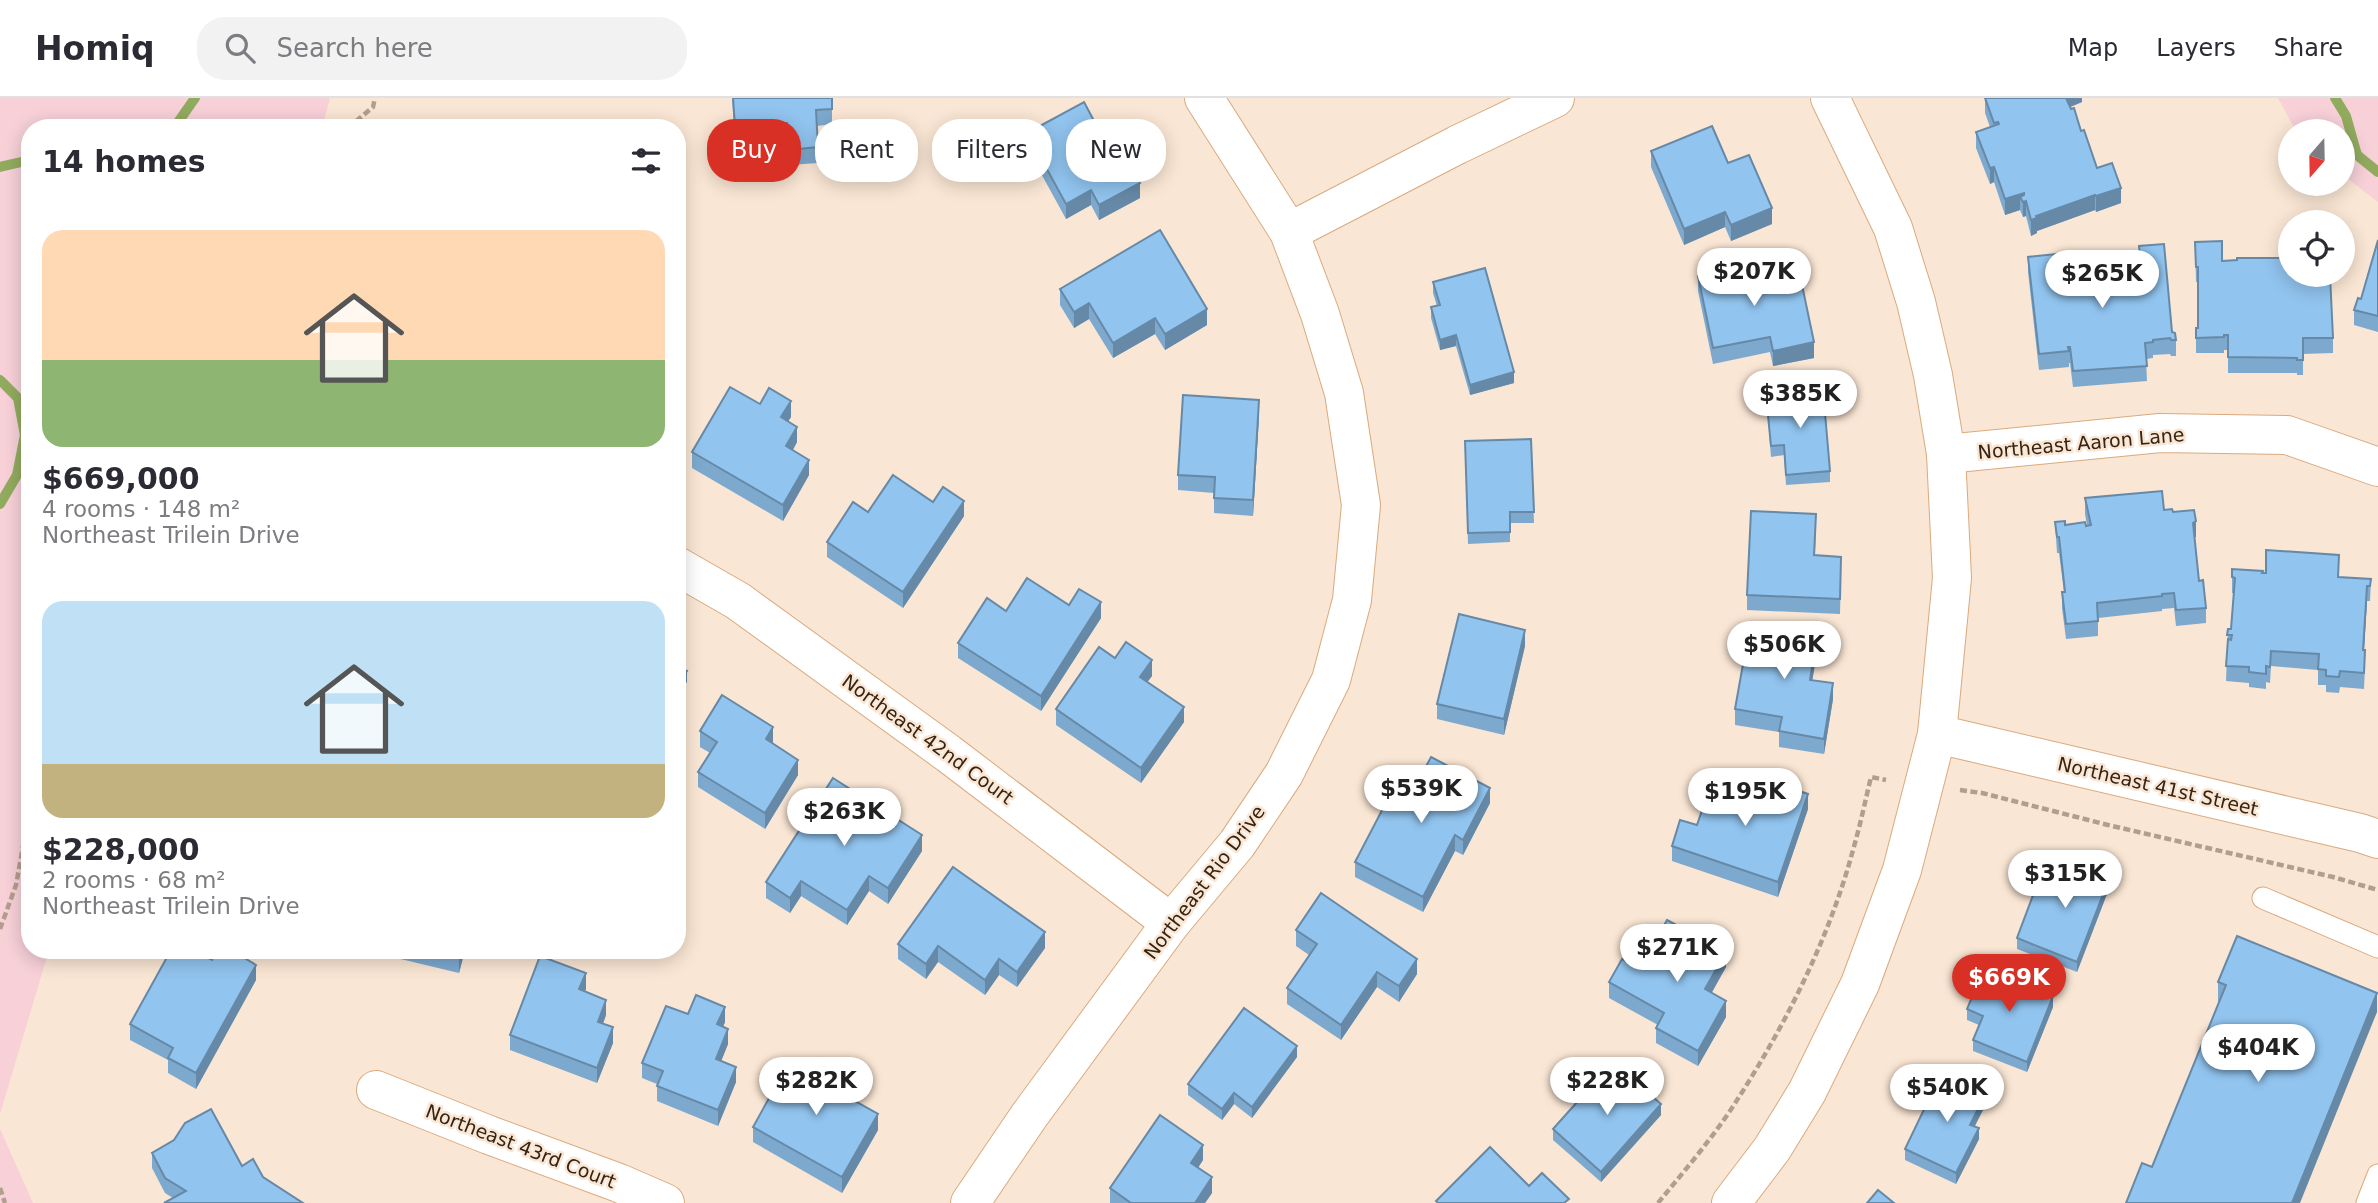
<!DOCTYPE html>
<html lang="en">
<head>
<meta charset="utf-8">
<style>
  :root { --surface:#fff; --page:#f2f2f3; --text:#2b2b33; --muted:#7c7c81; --line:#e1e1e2; --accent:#d93025 }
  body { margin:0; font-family:"DejaVu Sans",sans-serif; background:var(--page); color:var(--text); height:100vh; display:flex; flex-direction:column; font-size:26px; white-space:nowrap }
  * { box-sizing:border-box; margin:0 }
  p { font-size:23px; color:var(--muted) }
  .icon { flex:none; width:38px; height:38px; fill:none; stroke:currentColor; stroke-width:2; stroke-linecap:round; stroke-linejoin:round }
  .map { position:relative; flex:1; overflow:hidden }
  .details { position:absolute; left:21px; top:21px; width:665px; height:840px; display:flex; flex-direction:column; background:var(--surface); border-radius:28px; box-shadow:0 4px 18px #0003 }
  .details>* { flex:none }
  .top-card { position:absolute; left:707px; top:21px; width:665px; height:63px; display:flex; gap:14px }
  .needle { width:46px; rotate:200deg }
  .controls { position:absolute; left:2278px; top:21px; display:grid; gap:14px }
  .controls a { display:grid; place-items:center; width:77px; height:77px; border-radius:50%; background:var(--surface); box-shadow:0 4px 18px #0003; font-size:35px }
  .price { position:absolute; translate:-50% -60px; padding:0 16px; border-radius:24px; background:#fff; color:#222; font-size:23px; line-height:46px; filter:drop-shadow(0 2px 4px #0008) }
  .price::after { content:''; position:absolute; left:50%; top:42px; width:21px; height:16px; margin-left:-10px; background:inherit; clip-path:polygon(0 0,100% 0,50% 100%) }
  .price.selected { background:var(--accent); color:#fff }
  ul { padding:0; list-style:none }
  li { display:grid; align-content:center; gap:14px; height:371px; padding:0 21px }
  li span { display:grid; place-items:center; height:217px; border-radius:21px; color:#555 }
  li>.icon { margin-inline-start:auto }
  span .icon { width:126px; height:126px; fill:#fffc; stroke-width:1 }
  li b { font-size:30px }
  h2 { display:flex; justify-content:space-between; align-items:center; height:84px; padding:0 21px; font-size:30px }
  .chip { padding:0 24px; border-radius:28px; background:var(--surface); box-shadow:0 4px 18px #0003; font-size:24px; line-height:63px }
  .chip.selected { background:var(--accent); color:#fff }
  header { display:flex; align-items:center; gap:42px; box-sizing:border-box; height:98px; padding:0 35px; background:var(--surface); border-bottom:2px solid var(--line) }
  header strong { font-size:33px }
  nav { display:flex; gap:38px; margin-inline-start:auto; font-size:24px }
  .search { width:490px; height:63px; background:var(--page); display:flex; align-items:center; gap:18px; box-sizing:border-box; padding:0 24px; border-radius:28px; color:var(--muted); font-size:26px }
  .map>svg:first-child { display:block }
  .green { fill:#f7d0d8 }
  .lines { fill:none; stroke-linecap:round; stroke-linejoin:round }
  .stream { stroke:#91ab5e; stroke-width:10 }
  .lane-casing { stroke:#daaa7e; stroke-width:23 }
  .street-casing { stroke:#daaa7e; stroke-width:40 }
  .path { stroke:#b29e8c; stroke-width:4.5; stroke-dasharray:7 3.5; stroke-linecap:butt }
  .lane { stroke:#fff; stroke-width:21 }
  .street { stroke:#fff; stroke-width:38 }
  .wall { fill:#7da9ce }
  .shaded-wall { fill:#6689a7 }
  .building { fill:#91c4ef; stroke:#6689a7; stroke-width:2 }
  .labels { text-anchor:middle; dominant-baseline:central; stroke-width:5; stroke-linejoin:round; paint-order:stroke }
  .street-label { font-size:19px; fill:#362311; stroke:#fae6d4 }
</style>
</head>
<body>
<header>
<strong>Homiq</strong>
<div class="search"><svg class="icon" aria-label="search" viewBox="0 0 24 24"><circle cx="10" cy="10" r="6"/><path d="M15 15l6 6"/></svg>Search here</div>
<nav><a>Map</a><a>Layers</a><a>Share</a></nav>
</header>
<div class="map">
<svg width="2378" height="1105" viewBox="0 0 2378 1105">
  <rect width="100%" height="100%" fill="#fae6d4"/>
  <g class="green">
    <path d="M0,0H330L322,30H30V852H49L0,1016Z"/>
    <path d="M2278,0H2378V104L2343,77V33H2296Z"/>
    <path d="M0,1031L33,1105H0Z"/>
  </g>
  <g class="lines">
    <g class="stream">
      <path d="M2335,0L2346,18L2357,57L2378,74"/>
      <path d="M174,30L195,0"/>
      <path d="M0,69L30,62"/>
      <path d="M0,282L18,300L25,337L17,377L0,406"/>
    </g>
    <defs>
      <g id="lane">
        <path d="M2263,800L2378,849"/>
        <path d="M2367,1105L2378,1077"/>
      </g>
      <g id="street">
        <path d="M1289,134L1457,47L1555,0"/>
        <path d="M1946,356L2160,335L2287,337L2378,369"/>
        <path d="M677,468L738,503L949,656L1171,825"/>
        <path d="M1937,636L2360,735L2378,741"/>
        <path d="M376,992L489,1037L619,1085L665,1105"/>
        <path d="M970,1105L1029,1018L1171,825L1237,746L1284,676L1331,582L1352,502L1361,407L1344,295L1320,216L1289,134L1204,0"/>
        <path d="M1731,1105L1772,1051L1807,994L1860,886L1902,772L1937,636L1952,480L1946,356L1933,277L1916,204L1893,130L1830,0"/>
      </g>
    </defs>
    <use href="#lane" class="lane-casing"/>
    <use href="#street" class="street-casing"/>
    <g class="path">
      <path d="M348,30L373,9L375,0"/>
      <path d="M1960,692L1982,695L2108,727L2333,779L2378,792"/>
      <path d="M0,831L16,787L30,710"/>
      <path d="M0,1090L5,1105"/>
      <path d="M1658,1105C1686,1071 1716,1036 1739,999C1787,924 1830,838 1853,752C1860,728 1865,704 1871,679L1886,682"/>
    </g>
    <use href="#lane" class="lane"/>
    <use href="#street" class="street"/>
  </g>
  <g class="wall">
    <path d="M732,0H832V26L817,28L818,65L789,67L787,41L735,44Z"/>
    <path d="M1985,0H2082V4L2070,9L2097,70L2121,105L2096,114L2095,112L2037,133V135L2031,138L2026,118L2023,119L2020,112L2005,117L1994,84L1990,86L1976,50V34L1990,29L1985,15Z"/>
    <path d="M1027,35L1102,38L1140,100L1099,122L1091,107L1066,121L1027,50Z"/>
    <path d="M1651,53L1728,65L1772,126L1731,143L1725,129L1684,147L1651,69Z"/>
    <path d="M2378,142V234L2354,227V212L2361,201Z"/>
    <path d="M2195,144L2333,240V255L2303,256V277H2297V275H2228V252H2224V255H2196V230H2198V184H2196Z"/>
    <path d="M2139,148L2176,242V258H2171L2170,256L2153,257V260L2146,261L2147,283L2073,289L2070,265H2069V269L2039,272L2028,174V159L2058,175L2124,169L2140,167Z"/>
    <path d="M1698,178L1779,192L1814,260L1773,268L1770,254L1713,266L1698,193Z"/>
    <path d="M1433,184L1514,285L1470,297L1456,248L1440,252L1431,220V209L1437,208L1433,195Z"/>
    <path d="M1060,191L1207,227L1165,252L1155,236L1113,260L1089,221L1074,230L1060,207Z"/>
    <path d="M1766,297L1830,373V384L1786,387L1784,357L1771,359Z"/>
    <path d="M760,306L791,319L788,323L797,344L793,352L809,377L783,423L692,370V354Z"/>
    <path d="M1259,318L1253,418L1214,415V395L1178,392V377Z"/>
    <path d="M1531,341L1534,425H1510V444L1468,446L1465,343Z"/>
    <path d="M2085,400L2164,412L2173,414L2196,439H2195L2199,483L2206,510V525L2176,528L2174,510L2162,511V513L2098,520V538L2066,541L2062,510V494H2064L2059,455H2057L2055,424L2065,427H2087L2085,416Z"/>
    <path d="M868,414L964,418L903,510L827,459V444Z"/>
    <path d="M1816,431L1815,457L1841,474L1840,516L1747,512V497Z"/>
    <path d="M2263,475L2371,481L2370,503H2367L2364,552L2365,568L2364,591L2340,589L2339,595L2326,594V587H2318V572L2271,568L2270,585L2266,584V591L2249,589V585L2226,583L2228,531H2231L2234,495H2232V479Z"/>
    <path d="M1006,513L1101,520L1041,613L958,560V545Z"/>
    <path d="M1525,548L1504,637L1437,621V606Z"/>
    <path d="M1817,554L1812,582L1833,601L1824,656L1779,649V634L1735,627V611Z"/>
    <path d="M1115,560L1152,578L1147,584L1184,624L1141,685L1056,627V611Z"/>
    <path d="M700,633L773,644V646L798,677L765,731L698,689V674L710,655L700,649Z"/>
    <path d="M1420,680L1490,705L1463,757L1455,753L1423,814L1355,779V764Z"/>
    <path d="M1760,699L1808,711L1778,799L1672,763V748L1697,727Z"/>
    <path d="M922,753L888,806L869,793L847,827L801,798L790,815L766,800V784Z"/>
    <path d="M2110,788L2077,874L2017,851V840L2047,797Z"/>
    <path d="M1296,832L1417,876L1399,904L1377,889L1341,942L1287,906V890L1309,857L1296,848Z"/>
    <path d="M898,846L1045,850L1017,889L999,877L985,897L938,864L926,881L898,861Z"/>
    <path d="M388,852H465L459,875L388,858Z"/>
    <path d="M212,862L256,882L196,991L168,975V962L130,942V926Z"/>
    <path d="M1726,869L1711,895L1726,919L1698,968L1656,945V930L1658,927L1609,900V884L1640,870Z"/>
    <path d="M2218,884L2377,914L2152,1069L2220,904L2218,903Z"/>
    <path d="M586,891L585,893L606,917L603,926L613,945L597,985L510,952V937Z"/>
    <path d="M2053,909L2027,974L1973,953V942L1979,927L1967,922V911Z"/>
    <path d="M688,916L725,924L723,929L728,946L721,963L736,984L718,1028L657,1003V986L642,980V965Z"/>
    <path d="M1297,959L1252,1020L1234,1006L1222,1022L1188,997V986Z"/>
    <path d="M807,977L841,989L839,994L878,1032L842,1095L753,1044V1029Z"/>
    <path d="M1985,1008L1975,1028L1979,1041L1956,1086L1905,1062V1051Z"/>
    <path d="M1661,1017L1601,1084L1553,1042V1031Z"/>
    <path d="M152,1055L242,1068L263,1079L173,1100L165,1095L152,1070Z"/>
    <path d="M1203,1062L1198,1070L1212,1095L1205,1105H1110V1090Z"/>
  </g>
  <g class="shaded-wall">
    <path d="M2065,0H2082V4L2065,11Z"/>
    <path d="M1994,69V84L1990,86V70Z"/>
    <path d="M1140,85V100L1099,122V107Z"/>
    <path d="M2121,90V105L2096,114V98Z"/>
    <path d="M1091,92V107L1066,121V106Z"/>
    <path d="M2024,95V104L2026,103V118L2023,119V104L2020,99V112L2005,117V101Z"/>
    <path d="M2095,97V112L2037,133V135L2031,138V122L2036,118Z"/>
    <path d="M1772,110V126L1731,143V127Z"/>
    <path d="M1725,114V129L1684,147V131Z"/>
    <path d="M1089,205V221L1074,230V214Z"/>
    <path d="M1207,211V227L1165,252V236Z"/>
    <path d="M1155,220V236L1113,260V245Z"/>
    <path d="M682,230V245L677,260V244Z"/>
    <path d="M1456,237V248L1440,252V242Z"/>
    <path d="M1814,244V260L1773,268V253Z"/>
    <path d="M1514,274V285L1470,297V287Z"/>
    <path d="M1259,302V318L1253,418V402Z"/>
    <path d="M791,303V319L781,335V319Z"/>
    <path d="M797,329V344L786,364V348Z"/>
    <path d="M809,362V377L783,423V407Z"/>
    <path d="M964,403V418L903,510V494Z"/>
    <path d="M2196,423V439L2193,440V425Z"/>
    <path d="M2367,488V503L2363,568V552Z"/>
    <path d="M1101,504V520L1041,613V598Z"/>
    <path d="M1525,532V548L1504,637V621Z"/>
    <path d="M1817,538V554L1810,597V582Z"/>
    <path d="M1152,562V578L1140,594V579Z"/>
    <path d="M687,573V584L677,600V589Z"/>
    <path d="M1833,585V601L1824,656V641Z"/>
    <path d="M1184,609V624L1141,685V670Z"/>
    <path d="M773,629V644L766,657V641Z"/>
    <path d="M798,662V677L765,731V715Z"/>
    <path d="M1490,690V705L1463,757V742Z"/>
    <path d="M1808,696V711L1778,799V784Z"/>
    <path d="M922,737V753L888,806V790Z"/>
    <path d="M1455,737V753L1423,814V799Z"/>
    <path d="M869,778V793L847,827V812Z"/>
    <path d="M2110,778V788L2077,874V864Z"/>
    <path d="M801,783V798L790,815V800Z"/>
    <path d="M1045,834V850L1017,889V874Z"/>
    <path d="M938,848V864L926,881V866Z"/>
    <path d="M461,852H465L459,875V860Z"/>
    <path d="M1726,854V869L1705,907V891Z"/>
    <path d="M999,861V877L985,897V882Z"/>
    <path d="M1417,861V876L1399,904V888Z"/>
    <path d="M256,867V882L196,991V975Z"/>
    <path d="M1377,874V889L1341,942V927Z"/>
    <path d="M586,875V891L579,907V891Z"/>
    <path d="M2377,895V914L2300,1105H2292Z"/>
    <path d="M2053,898V909L2027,974V964Z"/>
    <path d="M606,902V917L598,939V924Z"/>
    <path d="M1726,903V919L1698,968V953Z"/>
    <path d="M725,909V924L717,942V926Z"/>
    <path d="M613,929V945L597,985V970Z"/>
    <path d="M728,931V946L716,976V961Z"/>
    <path d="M1297,948V959L1252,1020V1009Z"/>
    <path d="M736,969V984L718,1028V1012Z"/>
    <path d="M841,974V989L832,1006V990Z"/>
    <path d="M1234,995V1006L1222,1022V1011Z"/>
    <path d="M1985,997V1008L1970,1037V1027Z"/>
    <path d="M1661,1006V1017L1601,1084V1074Z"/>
    <path d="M878,1016V1032L842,1095V1079Z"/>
    <path d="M1979,1030V1041L1956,1086V1075Z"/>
    <path d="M1203,1047V1062L1191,1080V1065Z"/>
    <path d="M1212,1079V1095L1205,1105H1195Z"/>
  </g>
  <g class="building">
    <path d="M733,0H832V11L816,12L818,49L789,52L787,25L735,28Z"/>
    <path d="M1985,0H2066L2071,11L2074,10L2081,33L2084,32L2097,70L2112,65L2121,90L2096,98L2095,97L2036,118L2037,120L2031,122L2026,103L2023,104L2020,99L2024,97V95L2005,101L1994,69L1990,70L1976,34L1999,26L1998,24L1994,25Z"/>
    <path d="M1084,4L1102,38L1112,33L1140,85L1099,107L1091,92L1066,106L1027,35Z"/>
    <path d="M1712,28L1728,65L1749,57L1772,110L1731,127L1725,114L1684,131L1651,53Z"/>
    <path d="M1160,132L1207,211L1165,236L1155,220L1113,245L1089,205L1074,214L1060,191Z"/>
    <path d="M2378,142V218L2354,212L2358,200L2361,201Z"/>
    <path d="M2222,143V163L2237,162V160H2288V162H2291V177H2330L2333,240H2303V262H2297V260L2228,259V237H2224V239L2196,240V230H2198V169H2196L2195,144Z"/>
    <path d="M2164,146L2172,234L2175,235L2176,242H2171L2170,240L2153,242V244L2145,245L2147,268L2073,273L2070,249H2068L2069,253L2039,256L2028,159L2056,156L2058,175L2075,173L2074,171L2124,166V169L2141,167L2139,148Z"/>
    <path d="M1772,163L1779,192L1802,187L1814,244L1773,253L1770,239L1713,250L1698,178Z"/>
    <path d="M1485,170L1514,274L1470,287L1456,237L1440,242L1431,209L1440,207L1433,184Z"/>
    <path d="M677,228L682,230L677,244Z"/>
    <path d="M730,289L760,306L769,290L791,303L781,319L797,329L786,348L809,362L783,407L692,354Z"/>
    <path d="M1823,292L1830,373L1786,377L1784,347L1771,348L1766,297Z"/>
    <path d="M1183,297L1259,302L1253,402L1214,400L1215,379L1178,377Z"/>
    <path d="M1531,341L1534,414H1510V434L1468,435L1465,343Z"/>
    <path d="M893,377L933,404L943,389L964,403L903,494L827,444L853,404L868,414Z"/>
    <path d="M2162,393L2164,412L2172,411L2173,414L2194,412L2196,423L2193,425L2199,483L2203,482L2206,510L2176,512L2174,495L2162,496V498L2097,505L2098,523L2066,526L2062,494H2065L2059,439H2057L2055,424L2065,423V427L2085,424L2086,428L2091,427L2085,400Z"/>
    <path d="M1751,413L1816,416L1814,457L1841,459L1840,501L1747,497Z"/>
    <path d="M2266,452L2339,457L2338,479L2371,481L2370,488H2367L2363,552H2365L2364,575L2340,573L2339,579L2326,578V572L2318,571L2319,556L2271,553L2270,569L2266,568V576L2249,574V569L2226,568L2228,541L2231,542L2232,537H2227L2228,531H2231L2235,480L2232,479V471L2263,473L2262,475H2266Z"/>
    <path d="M1027,480L1069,507L1079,491L1101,504L1041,598L958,545L987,500L1006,513Z"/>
    <path d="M1459,516L1525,532L1504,621L1437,606Z"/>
    <path d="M1750,527L1817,538L1810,582L1833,585L1824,641L1779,633L1782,619L1735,611Z"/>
    <path d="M1126,544L1152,562L1140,579L1184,609L1141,670L1056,611L1099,549L1115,560Z"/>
    <path d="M677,568L687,573L677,589Z"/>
    <path d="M722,597L773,629L766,641L798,662L765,715L698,674L717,644L700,633Z"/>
    <path d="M1431,659L1490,690L1463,742L1455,737L1423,799L1355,764L1403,672L1420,680Z"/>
    <path d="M833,680L922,737L888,790L869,778L847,812L801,783L790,800L766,784Z"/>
    <path d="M1766,682L1808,696L1778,784L1672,748L1680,722L1697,727L1712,683L1760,699Z"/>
    <path d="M2062,759L2110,778L2077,864L2017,840L2035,792L2047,797Z"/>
    <path d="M953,769L1045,834L1017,874L999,861L985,882L938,848L926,866L898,846Z"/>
    <path d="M1321,795L1417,861L1399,888L1377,874L1341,927L1287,890L1317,846L1296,832Z"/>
    <path d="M1667,822L1726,854L1705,891L1726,903L1698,953L1656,930L1664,915L1609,884L1622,861L1640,870Z"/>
    <path d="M2237,838L2377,895L2292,1105H2126L2142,1065L2152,1069L2226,887L2218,884Z"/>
    <path d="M171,852H193L212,862L217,852H231L256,867L196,975L168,960L173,950L130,926Z"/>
    <path d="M430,852H461L459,860Z"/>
    <path d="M540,858L586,875L579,891L606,902L598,924L613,929L597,970L510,937Z"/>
    <path d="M1984,871L2053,898L2027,964L1973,942L1983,918L1967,911Z"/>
    <path d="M696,897L725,909L717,926L728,931L716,961L736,969L718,1012L657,988L663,973L642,965L666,908L688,916Z"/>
    <path d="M1244,910L1297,948L1252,1009L1234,995L1222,1011L1188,986Z"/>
    <path d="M817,960L841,974L832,990L878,1016L842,1079L753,1029L788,966L807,977Z"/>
    <path d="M1613,964L1661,1006L1601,1074L1553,1031Z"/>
    <path d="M1941,976L1985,997L1970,1027L1979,1030L1956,1075L1905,1051Z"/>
    <path d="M211,1011L242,1068L253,1061L263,1079L303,1105H164L186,1093L165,1080L152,1055L174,1042L185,1025Z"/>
    <path d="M1160,1017L1203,1047L1191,1065L1212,1079L1195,1105H1131L1110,1090Z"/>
    <path d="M1490,1049L1529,1088L1542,1075L1569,1101L1564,1105H1438L1436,1103Z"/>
    <path d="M1878,1092L1894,1105H1867Z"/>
  </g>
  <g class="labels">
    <g class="street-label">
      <text transform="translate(2081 345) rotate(-5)">Northeast Aaron Lane</text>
      <text transform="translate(928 641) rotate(36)">Northeast 42nd Court</text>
      <text transform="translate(2158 688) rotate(13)">Northeast 41st Street</text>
      <text transform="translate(1204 784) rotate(-53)">Northeast Rio Drive</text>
      <text transform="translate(521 1048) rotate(21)">Northeast 43rd Court</text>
    </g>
  </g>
</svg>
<div class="controls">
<a><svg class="needle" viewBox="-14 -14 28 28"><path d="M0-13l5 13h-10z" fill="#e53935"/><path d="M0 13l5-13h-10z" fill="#7c7c81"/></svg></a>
<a><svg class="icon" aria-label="locate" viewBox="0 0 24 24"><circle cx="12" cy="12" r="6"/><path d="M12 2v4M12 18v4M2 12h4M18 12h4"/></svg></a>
</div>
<b class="price" style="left:1754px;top:210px">$207K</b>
<b class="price" style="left:2102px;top:212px">$265K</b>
<b class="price" style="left:1800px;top:332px">$385K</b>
<b class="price" style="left:1784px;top:583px">$506K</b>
<b class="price" style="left:1421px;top:727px">$539K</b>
<b class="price" style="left:1745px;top:730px">$195K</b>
<b class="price" style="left:844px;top:750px">$263K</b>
<b class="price" style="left:2065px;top:812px">$315K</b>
<b class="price" style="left:1677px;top:886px">$271K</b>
<b class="price selected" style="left:2009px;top:916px">$669K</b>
<b class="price" style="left:2258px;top:986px">$404K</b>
<b class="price" style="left:816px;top:1019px">$282K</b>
<b class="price" style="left:1607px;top:1019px">$228K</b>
<b class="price" style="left:1947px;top:1026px">$540K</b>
<div class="top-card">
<a class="chip selected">Buy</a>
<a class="chip">Rent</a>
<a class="chip">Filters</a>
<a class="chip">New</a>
</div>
<section class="details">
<h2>14 homes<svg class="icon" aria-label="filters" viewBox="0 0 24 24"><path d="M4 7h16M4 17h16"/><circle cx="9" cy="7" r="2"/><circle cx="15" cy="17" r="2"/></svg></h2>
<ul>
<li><span style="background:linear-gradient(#ffd9b3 60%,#8fb573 0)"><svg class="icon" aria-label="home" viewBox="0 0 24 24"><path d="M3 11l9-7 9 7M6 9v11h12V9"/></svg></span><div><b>$669,000</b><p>4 rooms · 148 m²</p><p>Northeast Trilein Drive</p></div></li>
<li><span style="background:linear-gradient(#bfe0f5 75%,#c2b280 0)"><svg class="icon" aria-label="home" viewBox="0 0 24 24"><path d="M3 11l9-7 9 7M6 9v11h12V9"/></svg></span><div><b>$228,000</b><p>2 rooms · 68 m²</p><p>Northeast Trilein Drive</p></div></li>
</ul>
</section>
</div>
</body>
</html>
